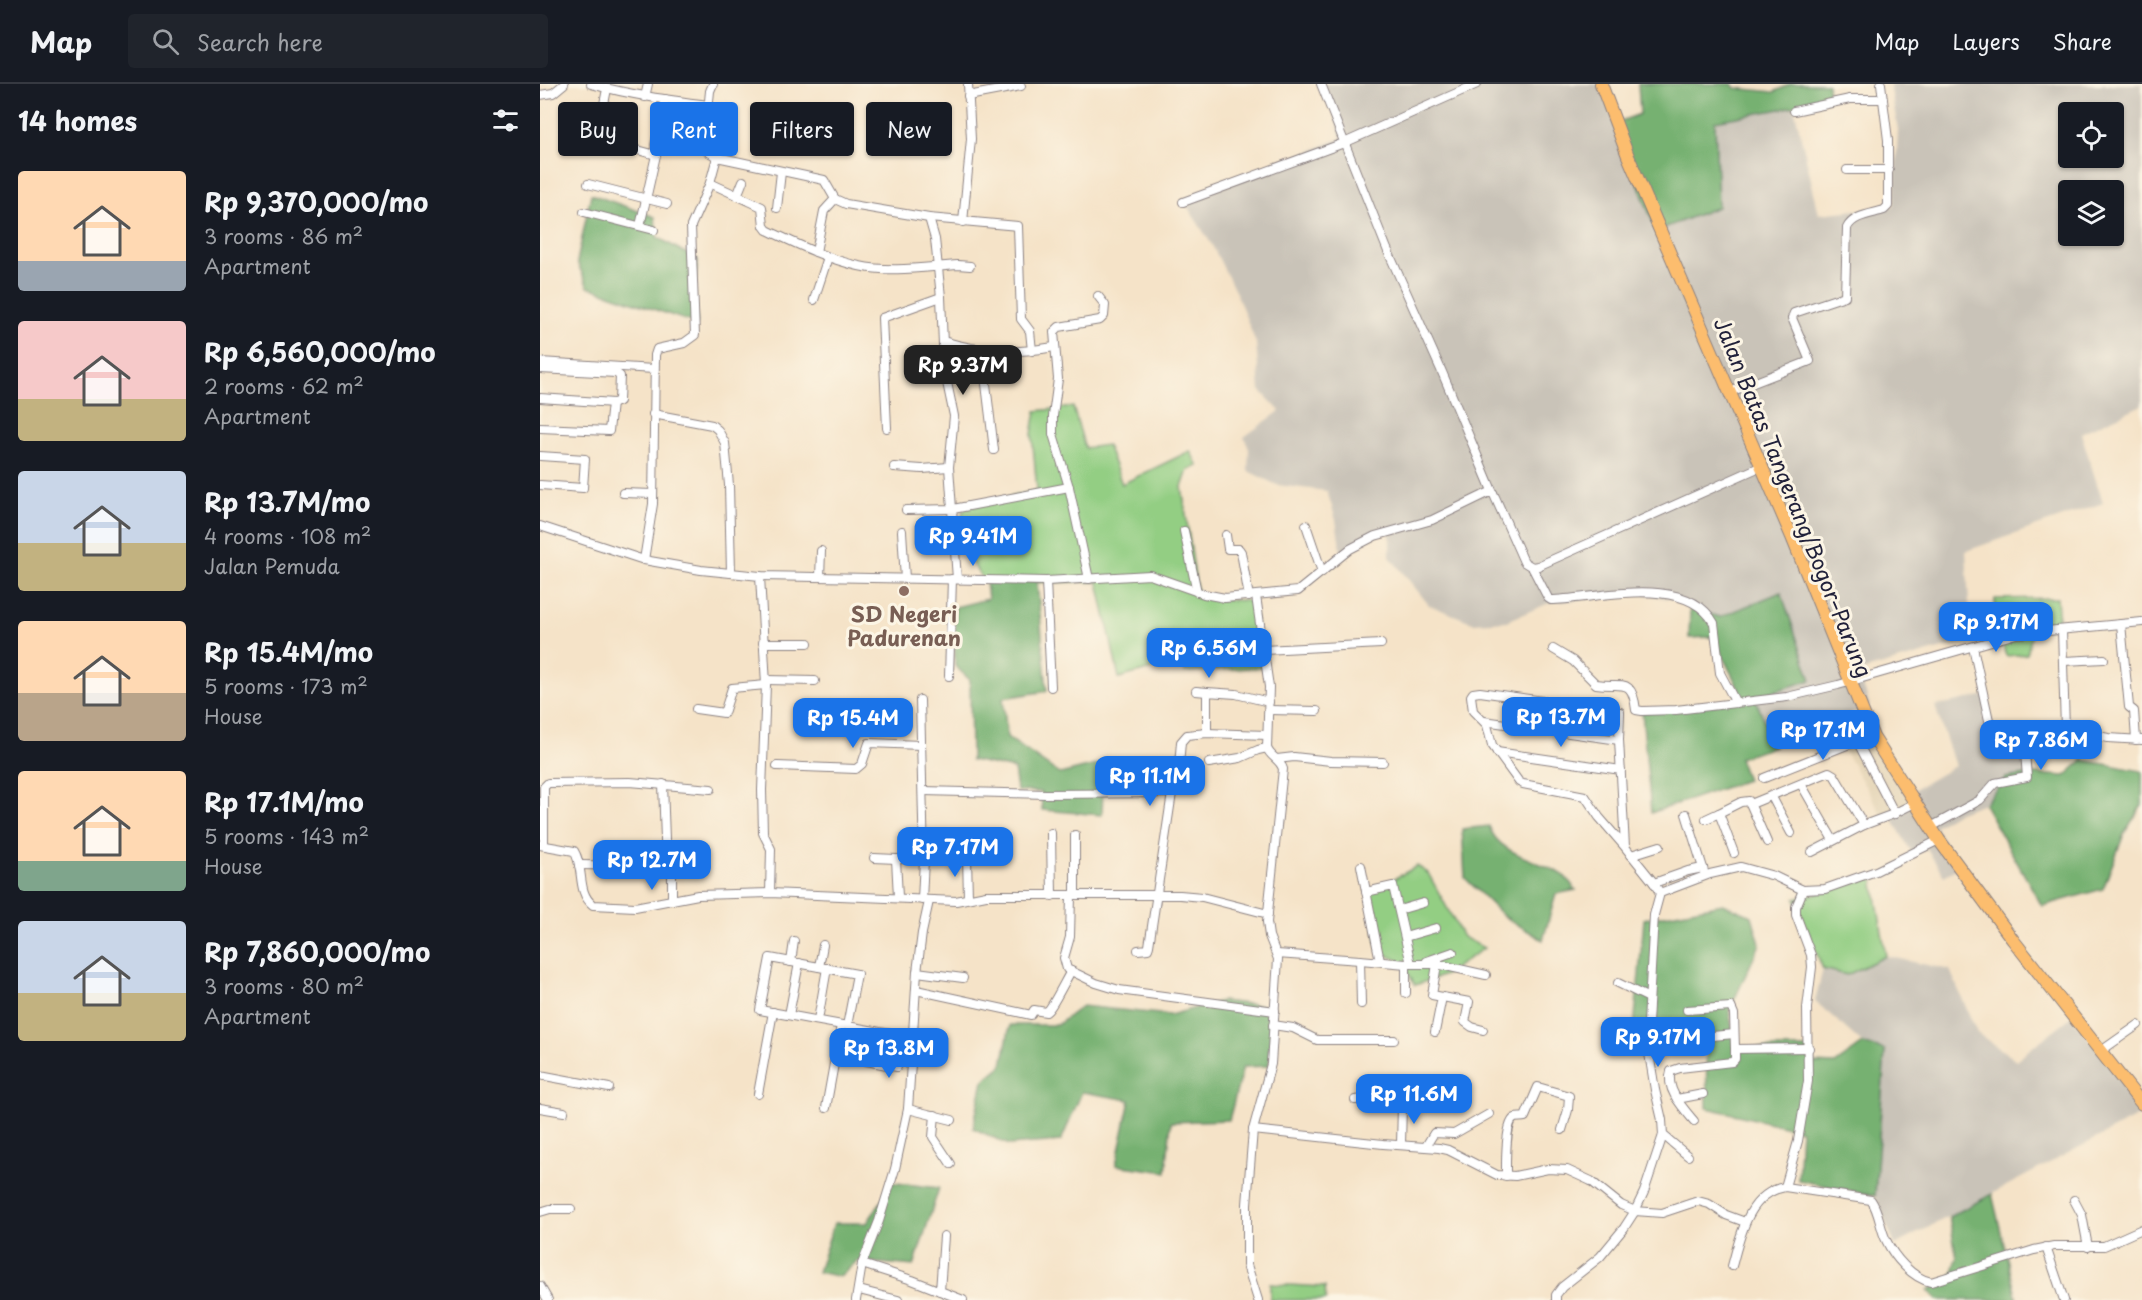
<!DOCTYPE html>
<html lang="en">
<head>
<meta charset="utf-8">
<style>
  :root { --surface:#171b24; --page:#20242c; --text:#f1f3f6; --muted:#9ea1a6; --line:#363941; --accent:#1a73e8 }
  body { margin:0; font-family:"Playpen Sans",sans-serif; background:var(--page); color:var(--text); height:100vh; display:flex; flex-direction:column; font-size:22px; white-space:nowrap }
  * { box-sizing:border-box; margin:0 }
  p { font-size:20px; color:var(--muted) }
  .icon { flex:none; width:33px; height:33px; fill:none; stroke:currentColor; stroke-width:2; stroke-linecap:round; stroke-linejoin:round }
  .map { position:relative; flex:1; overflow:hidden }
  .details { display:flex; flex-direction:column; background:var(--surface); width:540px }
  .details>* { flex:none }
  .hud { position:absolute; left:18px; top:18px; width:570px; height:54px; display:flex; gap:12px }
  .controls { position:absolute; left:1518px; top:18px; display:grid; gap:12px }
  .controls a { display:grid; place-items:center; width:66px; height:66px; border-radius:6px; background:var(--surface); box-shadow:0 2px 4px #0004; font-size:30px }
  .price { position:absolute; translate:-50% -51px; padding:0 14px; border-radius:12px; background:var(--accent); color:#fff; font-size:20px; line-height:39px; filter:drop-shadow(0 2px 3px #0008) }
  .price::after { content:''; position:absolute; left:50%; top:36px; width:18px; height:14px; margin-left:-9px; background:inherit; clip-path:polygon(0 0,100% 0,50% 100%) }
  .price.active { background:#222; color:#fff }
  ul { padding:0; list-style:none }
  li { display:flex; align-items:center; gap:18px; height:150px; padding:0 18px }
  li span { display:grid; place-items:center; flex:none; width:168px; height:120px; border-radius:6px; color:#555 }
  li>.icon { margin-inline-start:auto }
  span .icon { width:72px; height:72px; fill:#fffc; stroke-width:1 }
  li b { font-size:26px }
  h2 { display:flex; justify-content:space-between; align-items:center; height:72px; padding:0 18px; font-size:26px }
  .chip { padding:0 21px; border-radius:6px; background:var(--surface); box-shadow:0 2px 4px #0004; font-size:21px; line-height:54px }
  .chip.active { background:var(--accent); color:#fff }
  header { display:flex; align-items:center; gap:36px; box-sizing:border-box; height:84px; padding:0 30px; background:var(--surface); border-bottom:2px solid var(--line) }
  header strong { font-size:28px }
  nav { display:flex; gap:33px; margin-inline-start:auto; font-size:21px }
  .search { width:420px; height:54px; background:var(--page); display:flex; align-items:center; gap:15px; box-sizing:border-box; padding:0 21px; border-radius:6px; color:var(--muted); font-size:22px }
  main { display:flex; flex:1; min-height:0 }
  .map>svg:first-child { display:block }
  .built { fill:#e5d5b7 }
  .industrial { fill:#c9c3b8; fill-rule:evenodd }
  .green { fill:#93ce83; stroke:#5a785f; stroke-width:1.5 }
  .forest { fill:#76b171; stroke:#4c6a56; stroke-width:1.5 }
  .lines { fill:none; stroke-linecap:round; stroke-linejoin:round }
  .street-casing { stroke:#8c8282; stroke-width:10 }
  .primary-casing { stroke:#8c8282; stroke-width:14 }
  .street { stroke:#fff; stroke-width:8 }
  .primary { stroke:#fcbd6e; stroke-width:12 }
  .education-dot { fill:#8d6e63; stroke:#fcf5e5; stroke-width:2 }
  .labels { text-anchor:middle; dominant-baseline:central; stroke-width:6; stroke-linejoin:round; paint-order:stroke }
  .street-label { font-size:21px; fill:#22223b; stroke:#fcf5e5 }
  .education-label { font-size:21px; font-weight:bold; fill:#785e54; stroke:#fcf5e5 }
</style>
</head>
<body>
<header>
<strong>Map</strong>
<div class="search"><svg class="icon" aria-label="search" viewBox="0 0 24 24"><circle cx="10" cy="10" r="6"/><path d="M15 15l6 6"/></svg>Search here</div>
<nav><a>Map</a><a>Layers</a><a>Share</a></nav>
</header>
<main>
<section class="details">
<h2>14 homes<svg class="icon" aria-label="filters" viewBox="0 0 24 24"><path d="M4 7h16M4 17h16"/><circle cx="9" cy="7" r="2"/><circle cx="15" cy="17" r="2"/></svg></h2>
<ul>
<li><span style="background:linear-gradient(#ffd9b3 75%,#9aa5b1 0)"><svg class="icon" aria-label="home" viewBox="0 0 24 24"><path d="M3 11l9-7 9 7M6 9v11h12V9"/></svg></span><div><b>Rp 9,370,000/mo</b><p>3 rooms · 86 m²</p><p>Apartment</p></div></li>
<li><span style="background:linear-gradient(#f6c9c9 65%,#c2b280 0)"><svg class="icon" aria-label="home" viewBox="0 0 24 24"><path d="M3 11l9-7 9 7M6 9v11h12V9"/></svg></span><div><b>Rp 6,560,000/mo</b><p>2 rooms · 62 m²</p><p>Apartment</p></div></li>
<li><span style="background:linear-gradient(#c9d6e8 60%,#c2b280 0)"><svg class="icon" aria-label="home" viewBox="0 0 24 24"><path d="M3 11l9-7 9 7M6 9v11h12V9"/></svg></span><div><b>Rp 13.7M/mo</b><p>4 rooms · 108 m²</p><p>Jalan Pemuda</p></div></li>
<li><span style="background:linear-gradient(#ffd9b3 60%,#b9a48a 0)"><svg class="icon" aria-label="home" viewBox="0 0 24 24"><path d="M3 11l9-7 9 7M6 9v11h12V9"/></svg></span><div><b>Rp 15.4M/mo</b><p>5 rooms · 173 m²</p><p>House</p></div></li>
<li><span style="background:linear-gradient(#ffd9b3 75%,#7fa58c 0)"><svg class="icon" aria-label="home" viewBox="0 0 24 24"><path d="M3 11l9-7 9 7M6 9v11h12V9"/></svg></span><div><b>Rp 17.1M/mo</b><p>5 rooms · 143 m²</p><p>House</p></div></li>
<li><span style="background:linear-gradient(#c9d6e8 60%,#c2b280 0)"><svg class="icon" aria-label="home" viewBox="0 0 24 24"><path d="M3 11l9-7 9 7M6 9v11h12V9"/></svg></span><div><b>Rp 7,860,000/mo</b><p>3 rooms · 80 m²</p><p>Apartment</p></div></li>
</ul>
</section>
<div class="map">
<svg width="1602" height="1216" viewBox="0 0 1602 1216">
  <rect width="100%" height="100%" fill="#fcf5e5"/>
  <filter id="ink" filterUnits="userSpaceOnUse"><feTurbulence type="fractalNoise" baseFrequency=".0167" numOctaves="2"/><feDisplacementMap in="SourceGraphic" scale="12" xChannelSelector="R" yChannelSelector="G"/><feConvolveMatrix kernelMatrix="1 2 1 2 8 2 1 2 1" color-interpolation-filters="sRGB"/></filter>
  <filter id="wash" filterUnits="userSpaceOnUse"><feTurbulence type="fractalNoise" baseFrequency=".008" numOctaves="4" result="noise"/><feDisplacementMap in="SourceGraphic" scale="24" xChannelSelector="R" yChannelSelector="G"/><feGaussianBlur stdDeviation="1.35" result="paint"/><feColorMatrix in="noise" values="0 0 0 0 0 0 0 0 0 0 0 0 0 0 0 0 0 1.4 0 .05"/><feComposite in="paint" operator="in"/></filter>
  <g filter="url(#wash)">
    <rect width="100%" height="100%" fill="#f5e3c8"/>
    <path class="built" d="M1335,650L1377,720L1343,733L1302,662Z"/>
    <g class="industrial">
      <path d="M784,0H1060L1116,147L1178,123L1175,37L1254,23L1279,130L1354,122L1358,46L1350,0H1602V321L1541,349L1563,419L1426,467L1431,556L1318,588L1330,621L1234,663L1215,613L1241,508L1180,533L1150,525L1137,516L1099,510L1009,519L967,537L934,539L889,521L850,473V443L801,468L796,436L787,407L737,401L708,387L709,365L704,353L740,327L720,306L716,259L698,213L672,161L645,119L801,54ZM1528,28H1574V74H1528ZM1528,106H1574V152H1528Z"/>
      <path d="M1446,611L1461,675L1490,668L1493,690L1466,694L1444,719L1416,729L1395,742L1419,783L1404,792L1387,765L1373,771L1352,734L1377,720L1370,708L1415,682L1395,622Z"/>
      <path d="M1346,872L1410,886L1437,949L1476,976L1531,933L1602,1017V1030L1355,1161L1335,1112L1345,966L1323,960L1275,917L1283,885L1307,891Z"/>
    </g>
    <g class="green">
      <path d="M533,323L545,364L567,361L582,400L650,367L658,382L648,386L642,403L658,514L713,517L723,583L645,588L643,576L579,594L558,498L446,499L419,461L423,425L497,406L492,350L496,327Z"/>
      <path d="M1517,514L1519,543L1493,546L1487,570L1466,572L1460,550L1453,540L1455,515Z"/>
      <path d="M877,782L888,789L923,853L944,864L905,891L875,901L862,878L838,867L830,808Z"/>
      <path d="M1333,794L1346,872L1307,891L1283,885L1255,815Z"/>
      <path d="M730,1200L785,1203L786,1216H730Z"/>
    </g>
    <g class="forest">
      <path d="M1098,0H1192L1195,4L1234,8L1251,0H1288L1289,16L1175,37L1178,123L1116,147L1075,39L1100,30Z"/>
      <path d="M51,110L115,133L117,153L158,176L154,206L157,240L48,203L37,178Z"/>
      <path d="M497,497L507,607L463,614L467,653L520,690L564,679L562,731L502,726L501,708L477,707L474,685L431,676L430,596L415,582V523L448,515L446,499Z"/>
      <path d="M1241,508L1271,596L1215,613L1234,663L1199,674L1207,696L1111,729L1102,628L1204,615L1173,553L1149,554L1150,525L1180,533Z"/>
      <path d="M1543,676L1602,687V721L1584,750L1563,805L1502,822L1444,720L1466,694L1493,690L1525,692Z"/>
      <path d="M949,742C958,770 997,776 1020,789C1026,792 1032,801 1036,806L1016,810L1003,856L963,832L925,794L922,745Z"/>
      <path d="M1183,820L1212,832L1220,860L1189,927L1196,964H1270V979L1295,980L1323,960L1345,966L1335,1112L1258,1096L1261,1046L1167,1024L1166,952L1093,955L1104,835Z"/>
      <path d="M681,917L734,923L729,982L703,983L689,1036L631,1038L626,1088L576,1081L590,1016L542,1008L521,1057L469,1061L433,1044L443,997L462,981L470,941H517L542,922L630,931Z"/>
      <path d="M348,1098L399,1104L374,1182L317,1177L300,1193L278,1188L294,1139H327L344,1113Z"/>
      <path d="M1452,1110L1477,1216H1398L1388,1206L1411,1195L1417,1174L1409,1133Z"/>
    </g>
  </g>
  <g filter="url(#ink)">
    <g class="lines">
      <defs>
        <g id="street">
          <path d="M51,0C90,11 128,16 168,21"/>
          <path d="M173,0L170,7L165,57L167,67L177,73L284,96L295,115L306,120L389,134L478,142L481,235L490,247L492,267"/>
          <path d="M781,0L847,165L902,288L953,409"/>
          <path d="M67,5L57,55L116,71"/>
          <path d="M0,11L13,9L24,0"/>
          <path d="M428,12L481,2"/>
          <path d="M105,13L108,0"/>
          <path d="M1254,27L1310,15H1343"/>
          <path d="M1307,86H1349"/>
          <path d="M170,99L222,123L224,142L227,146C257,160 287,175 319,182C351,189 386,183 418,181L430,182"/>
          <path d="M48,100L127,120"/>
          <path d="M197,112L203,97"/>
          <path d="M643,118L804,59L937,0"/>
          <path d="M237,124L241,88"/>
          <path d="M44,128L114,146"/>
          <path d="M389,134L395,155L401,213L404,284L414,332L409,383L417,495"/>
          <path d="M423,138L431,55L428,0"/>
          <path d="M100,142L116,71L115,61L125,15"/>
          <path d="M276,168L284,127L295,115"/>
          <path d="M274,216L288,173"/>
          <path d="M403,257C443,269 474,270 514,263"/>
          <path d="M442,267L454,366"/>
          <path d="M0,278L114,285"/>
          <path d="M0,285L76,289L80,292L79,317L74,319L0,314"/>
          <path d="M1190,308L1270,277L1252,234L1254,229L1305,212L1307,144C1313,131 1332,130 1344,126L1348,122V56L1341,0"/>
          <path d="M113,330L172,341L178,346L185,359L189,401L191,489"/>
          <path d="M0,344L69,347L72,319"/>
          <path d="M347,344L342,234L401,213"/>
          <path d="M0,372L45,375L43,404L0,401"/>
          <path d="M354,383L382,385L409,383"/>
          <path d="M83,409L113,410"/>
          <path d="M366,426L413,425L529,403"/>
          <path d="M766,441L782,488"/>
          <path d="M0,442L104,476L161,486L220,492L506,497L610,491L664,510L685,514L758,507L810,465L835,452L892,436L948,409H953L955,413L984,478L992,483L998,482L1222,382"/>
          <path d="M362,447L365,495"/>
          <path d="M644,447L657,508"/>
          <path d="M686,451L688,465H699L701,468L709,513"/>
          <path d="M104,476L113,420L115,271L117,265L144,259L155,251L151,142L170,99L177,73"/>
          <path d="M992,483L1008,514L1011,516C1057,515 1146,489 1174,539L1180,589L1196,619"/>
          <path d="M220,492L226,601L222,706L223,749L231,765L230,809"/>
          <path d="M280,493L281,467"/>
          <path d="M549,495L529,403L513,350V332L518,295L514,248L519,243L560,236L564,232L565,221L558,212"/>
          <path d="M506,497L511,603"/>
          <path d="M716,512L729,603L727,664C730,673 740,675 743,685L727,838L729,852L738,875L731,980L713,1046L707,1120V1181L718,1216"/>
          <path d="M1581,540L1589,623L1594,627L1596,656"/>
          <path d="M1522,546L1525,645"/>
          <path d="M223,559H268"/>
          <path d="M1433,563L1452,650"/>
          <path d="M1013,565L1033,577L1056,600C1082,604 1092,592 1096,626L1102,627L1136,626L1247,613L1298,601L1476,550L1602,538"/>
          <path d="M724,566L841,560"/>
          <path d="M1524,577L1564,575"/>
          <path d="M409,592L412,495"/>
          <path d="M226,596L275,597"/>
          <path d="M656,607L667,608"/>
          <path d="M156,625L184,629L192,604L226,601"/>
          <path d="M729,626L777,627"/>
          <path d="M944,637L1079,656"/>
          <path d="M667,649V608L696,610L729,618"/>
          <path d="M957,668L1081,686"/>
          <path d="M737,675L754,673L791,677L843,678"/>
          <path d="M669,679L700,674L718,666L727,664"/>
          <path d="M237,682L316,685L322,680L329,659L381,661"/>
          <path d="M1224,694L1317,657L1355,730"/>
          <path d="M123,700L126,783"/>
          <path d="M1261,700L1293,756"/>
          <path d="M383,707L506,710L632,709L638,693L641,658L647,651L667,649L727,651"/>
          <path d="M1232,713L1251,749"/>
          <path d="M1211,720L1289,688L1294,691L1324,741"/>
          <path d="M1146,730L1163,784"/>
          <path d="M1166,735L1179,729"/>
          <path d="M1391,743L1440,716L1455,699L1487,693L1484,655L1490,651L1525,645L1568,654L1602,656"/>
          <path d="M511,749L512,812"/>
          <path d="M0,761L34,767C45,784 36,808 53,821L95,823L158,811L230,809L416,817L446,811H640L662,813L728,830"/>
          <path d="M4,761V703L8,699L90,698L171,705"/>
          <path d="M1085,763L1059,733L1045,712L983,700L979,698L952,661L947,641L933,627L931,612L933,609L940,608L1080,628L1079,656L1085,763L1114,799L1120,809"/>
          <path d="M1272,768L1324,741L1351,731L1375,719"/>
          <path d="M1194,769L1179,729L1201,718L1209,717L1227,758"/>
          <path d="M1091,771L1120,762"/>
          <path d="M427,772L428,814"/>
          <path d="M334,774L356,775"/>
          <path d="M39,781L151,783"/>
          <path d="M821,782L840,877"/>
          <path d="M132,783V816"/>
          <path d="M1114,799L1148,787L1163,784L1165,791"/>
          <path d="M826,808L853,802L871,880"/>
          <path d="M531,811L530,853L524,874L527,885L556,899L579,906L735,927"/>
          <path d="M535,811V751"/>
          <path d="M358,813L356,775H384L380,616"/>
          <path d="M382,816L384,775"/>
          <path d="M859,826L883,819"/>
          <path d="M865,853L896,844"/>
          <path d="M598,866L608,865L609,862L632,709"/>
          <path d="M737,870L820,876L821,920"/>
          <path d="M820,876L866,880H897L946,891"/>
          <path d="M887,877L913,868"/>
          <path d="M251,878L254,857"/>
          <path d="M897,880L892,911L929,918L925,938L932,943L943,946"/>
          <path d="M279,883L283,861"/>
          <path d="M377,888L423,894"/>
          <path d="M1078,899L1109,914"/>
          <path d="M376,906L491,931L494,926L506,928C511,926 526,895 531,887"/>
          <path d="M866,909V880"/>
          <path d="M1147,926L1191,923L1194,930L1195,965L1269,964"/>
          <path d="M249,931L259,879"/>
          <path d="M278,936L287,884"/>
          <path d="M733,941L753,944L777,956H854"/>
          <path d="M307,942L317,890L230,874L220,926L373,954"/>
          <path d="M895,948L902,913"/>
          <path d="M1119,957L1194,950"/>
          <path d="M1561,967L1598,941"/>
          <path d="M296,971L357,983L364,952"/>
          <path d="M0,991L69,1004"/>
          <path d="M218,1010L233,928"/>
          <path d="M1137,1015L1163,1010"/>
          <path d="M815,1016L858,1011L862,1022L861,1060"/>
          <path d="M0,1024L24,1028"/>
          <path d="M286,1024L301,941"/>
          <path d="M368,1025L412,1036"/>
          <path d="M395,1031L393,1053L411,1080"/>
          <path d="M1154,1037C1143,1024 1125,1005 1131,987L1140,984L1192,978L1195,975V965"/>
          <path d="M713,1046L843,1060L899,1064L908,1066L957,1091L975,1092L1008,1085L1027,1086L1051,1097L1081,1121L1095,1127L1122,1129L1158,1117L1169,1120L1186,1131L1205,1138"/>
          <path d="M1123,1051L1148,1072"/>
          <path d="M886,1062L894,1049L914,1050L949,1030"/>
          <path d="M966,1092C966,1082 965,1037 975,1034C978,1033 982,1034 985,1033L998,1003L1029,1012L1028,1026L1022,1046"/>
          <path d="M1245,1103L1258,1057L1268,997L1267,924L1272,883L1271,871L1256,831V823L1263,806"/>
          <path d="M1534,1116L1542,1131L1548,1163"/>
          <path d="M0,1128L10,1125H31"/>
          <path d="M1506,1163L1524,1216"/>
          <path d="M322,1180L372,1196L423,1216"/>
          <path d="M1192,1182C1200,1153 1208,1109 1245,1103L1331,1116C1339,1127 1340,1144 1346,1156C1354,1173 1372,1194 1391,1198L1494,1166L1514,1162H1564L1602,1145"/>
          <path d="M0,1202L8,1216"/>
          <path d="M319,1206L358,1216"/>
          <path d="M400,1207L404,1152"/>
          <path d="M316,1216L322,1180L339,1137L355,1085L368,1025L377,888L382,849L389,817"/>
          <path d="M1016,1216V1211L1022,1203L1060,1173L1084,1144L1095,1127L1104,1108L1123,1051L1122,1036L1115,1006L1107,957L1114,831L1120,809L1170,790L1201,783L1234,792L1263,806L1285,805L1336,787L1399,756"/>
        </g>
        <path id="primary" d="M1061,0L1088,72L1252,453L1333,653L1399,756L1473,856L1602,1020"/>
      </defs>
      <use href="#street" class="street-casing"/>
      <use href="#primary" class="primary-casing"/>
      <use href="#street" class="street"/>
      <use href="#primary" class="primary"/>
    </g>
  </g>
  <circle class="education-dot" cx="364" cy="507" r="6"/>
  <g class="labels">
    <g class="street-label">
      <text transform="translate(1254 413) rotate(68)">Jalan Batas Tangerang/Bogor–Parung</text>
    </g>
    <g class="education-label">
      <text x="364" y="529">SD Negeri<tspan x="364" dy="24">Padurenan</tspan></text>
    </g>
  </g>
</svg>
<div class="controls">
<a><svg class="icon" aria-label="locate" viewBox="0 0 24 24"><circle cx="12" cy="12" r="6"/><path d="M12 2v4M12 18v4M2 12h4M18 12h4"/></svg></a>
<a><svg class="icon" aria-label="layers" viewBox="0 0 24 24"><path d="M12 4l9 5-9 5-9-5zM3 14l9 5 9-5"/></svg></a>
</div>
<b class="price active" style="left:423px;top:312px">Rp 9.37M</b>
<b class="price" style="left:433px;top:483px">Rp 9.41M</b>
<b class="price" style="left:1456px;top:569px">Rp 9.17M</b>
<b class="price" style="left:669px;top:595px">Rp 6.56M</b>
<b class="price" style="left:1021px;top:664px">Rp 13.7M</b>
<b class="price" style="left:313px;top:665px">Rp 15.4M</b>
<b class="price" style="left:1283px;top:677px">Rp 17.1M</b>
<b class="price" style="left:1501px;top:687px">Rp 7.86M</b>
<b class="price" style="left:610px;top:723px">Rp 11.1M</b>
<b class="price" style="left:415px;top:794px">Rp 7.17M</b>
<b class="price" style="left:112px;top:807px">Rp 12.7M</b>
<b class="price" style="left:1118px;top:984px">Rp 9.17M</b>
<b class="price" style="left:349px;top:995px">Rp 13.8M</b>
<b class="price" style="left:874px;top:1041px">Rp 11.6M</b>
<div class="hud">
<a class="chip">Buy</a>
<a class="chip active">Rent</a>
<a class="chip">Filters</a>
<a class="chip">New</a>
</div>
</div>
</main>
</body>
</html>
